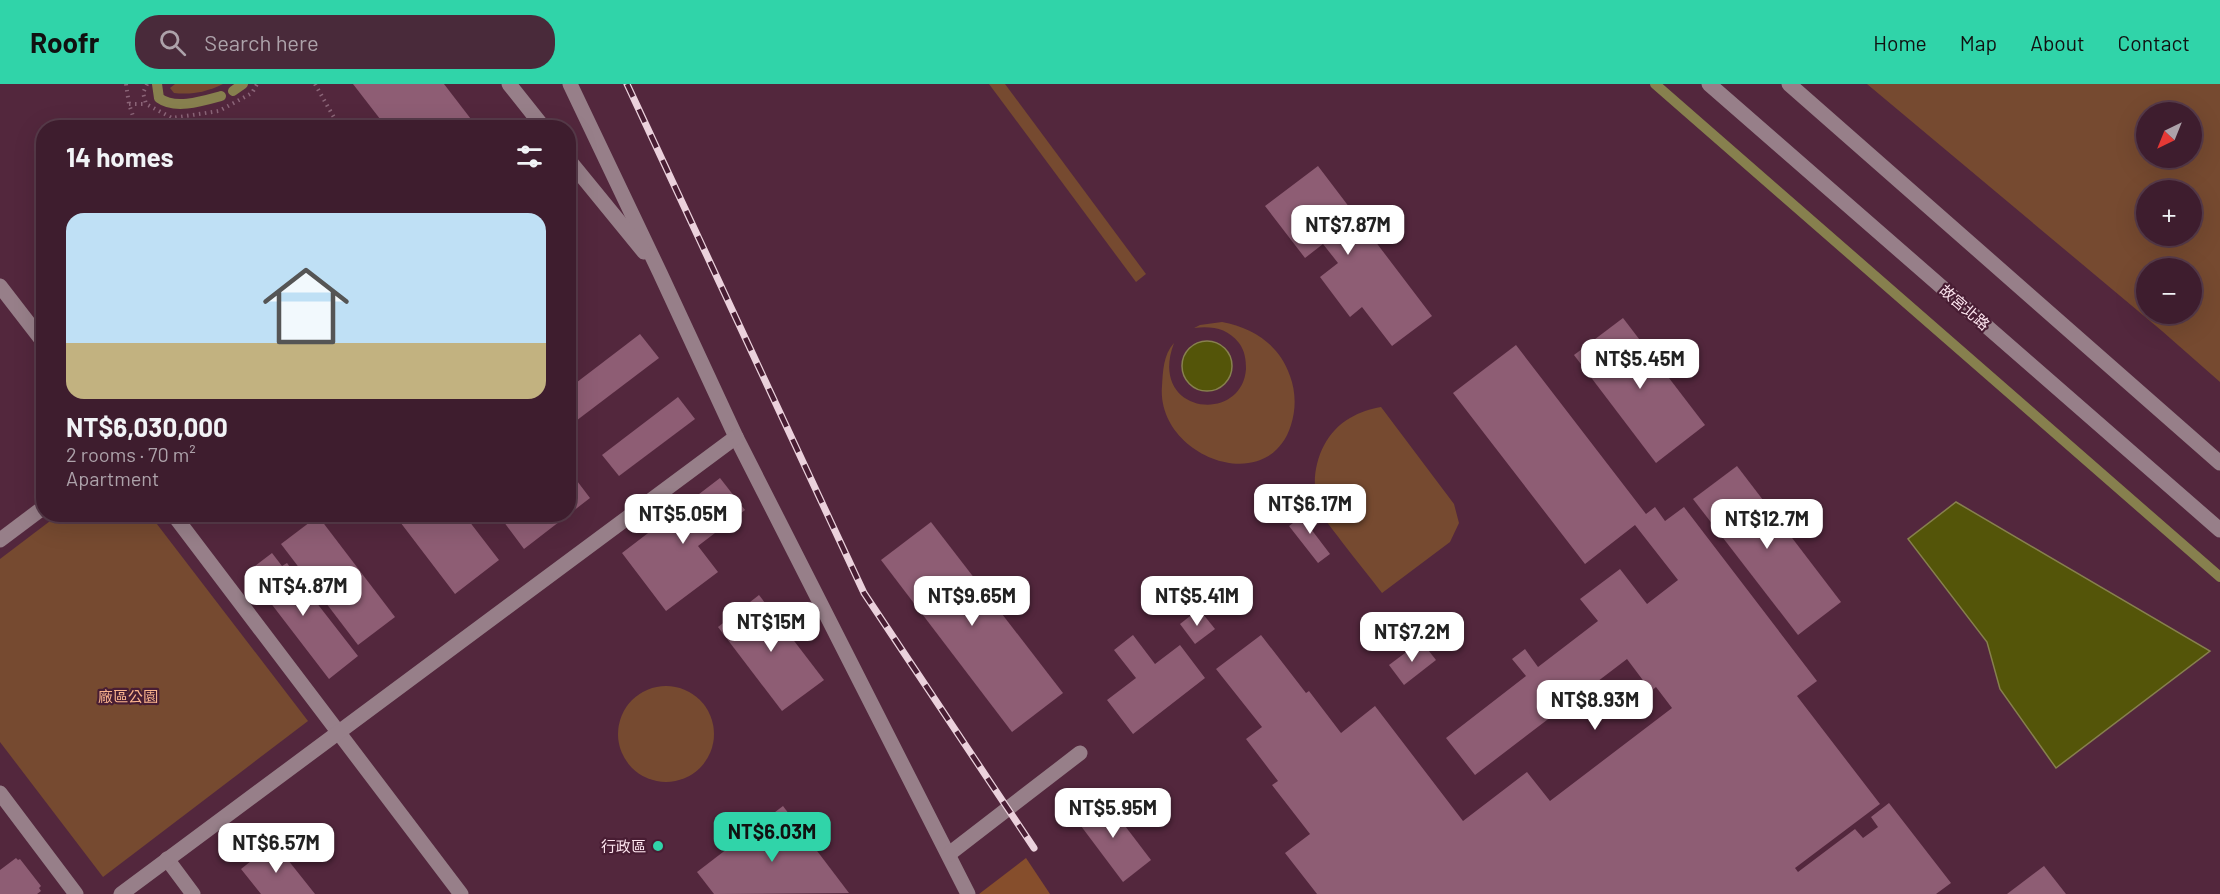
<!DOCTYPE html>
<html lang="en">
<head>
<meta charset="utf-8">
<style>
  :root { --surface:#3e1d2e; --page:#492a3a; --text:#f1f3f6; --muted:#ada2aa; --line:#573b4a; --accent:#30d4a9 }
  body { margin:0; font-family:Barlow,"Noto Sans TC",sans-serif; background:var(--page); color:var(--text); height:100vh; display:flex; flex-direction:column; font-size:22px; white-space:nowrap }
  * { box-sizing:border-box; margin:0 }
  p { font-size:20px; color:var(--muted) }
  .icon { flex:none; width:33px; height:33px; fill:none; stroke:currentColor; stroke-width:2; stroke-linecap:round; stroke-linejoin:round }
  .map { position:relative; flex:1; overflow:hidden }
  .drawer { position:absolute; left:36px; top:36px; width:540px; height:402px; display:flex; flex-direction:column; background:var(--surface); border-radius:24px; box-shadow:0 6px 24px #0002,0 0 0 2px var(--line) }
  .drawer>* { flex:none }
  .needle { width:39px; rotate:223deg }
  .tools { position:absolute; left:2136px; top:18px; display:grid; gap:12px }
  .tools a { display:grid; place-items:center; width:66px; height:66px; border-radius:50%; background:var(--surface); box-shadow:0 6px 24px #0002,0 0 0 2px var(--line); font-size:30px }
  .price { position:absolute; translate:-50% -51px; padding:0 14px; border-radius:12px; background:#fff; color:#222; font-size:20px; line-height:39px; filter:drop-shadow(0 2px 3px #0008) }
  .price::after { content:''; position:absolute; left:50%; top:36px; width:18px; height:14px; margin-left:-9px; background:inherit; clip-path:polygon(0 0,100% 0,50% 100%) }
  .price.on { background:var(--accent); color:#111 }
  ul { padding:0; list-style:none }
  li { display:grid; align-content:center; gap:12px; height:318px; padding:0 30px }
  li+li { border-top:2px solid var(--line) }
  li span { display:grid; place-items:center; height:186px; border-radius:18px; color:#555 }
  li>.icon { margin-inline-start:auto }
  span .icon { width:108px; height:108px; fill:#fffc; stroke-width:1 }
  li b { font-size:26px }
  h2 { display:flex; justify-content:space-between; align-items:center; height:72px; padding:0 30px; font-size:26px }
  header { display:flex; align-items:center; gap:36px; box-sizing:border-box; height:84px; padding:0 30px; background:var(--accent); color:#111 }
  header strong { font-size:28px }
  nav { display:flex; gap:33px; margin-inline-start:auto; font-size:21px }
  .search { width:420px; height:54px; background:var(--page); display:flex; align-items:center; gap:15px; box-sizing:border-box; padding:0 21px; border-radius:24px; color:var(--muted); font-size:22px }
  .map>svg:first-child { display:block }
  .green { fill:#764a30; fill-rule:evenodd }
  .forest { fill:#864e2c }
  .water { fill:#545509; stroke:#87804e; stroke-width:1.5 }
  .lines { fill:none; stroke-linecap:round; stroke-linejoin:round }
  .stream { stroke:#87804e; stroke-width:10 }
  .building { fill:#8e5d74 }
  .path { stroke:#8b6578; stroke-width:4; stroke-dasharray:1.5 4.5; stroke-linecap:butt }
  .minor { stroke:#977f89; stroke-width:15 }
  .rail-casing { stroke:#ebd1dc; stroke-width:7 }
  .rail { stroke:#481d33; stroke-width:4.5; stroke-dasharray:14; stroke-linecap:butt }
  .poi-dot { fill:#30d4a9; stroke:#481d33; stroke-width:2 }
  .labels { text-anchor:middle; dominant-baseline:central; stroke-width:4.5; stroke-linejoin:round; paint-order:stroke }
  .street-label { font-size:15px; fill:#fde5ef; stroke:#481d33 }
  .park-label { font-size:15px; fill:#fab48e; stroke:#481d33 }
  .poi-label { font-size:15px; fill:#fde5ef; stroke:#481d33; text-anchor:end }
</style>
</head>
<body>
<header>
<strong>Roofr</strong>
<div class="search"><svg class="icon" aria-label="search" viewBox="0 0 24 24"><circle cx="10" cy="10" r="6"/><path d="M15 15l6 6"/></svg>Search here</div>
<nav><a>Home</a><a>Map</a><a>About</a><a>Contact</a></nav>
</header>
<div class="map">
<svg width="2220" height="810" viewBox="0 0 2220 810">
  <rect width="100%" height="100%" fill="#53273d"/>
  <g class="green">
    <path d="M175,0H223C207,8 191,11 174,9L170,4Z"/>
    <path d="M989,0H1005L1146,190L1136,198Z"/>
    <path d="M1867,0H2220V298L2162,247ZM2146,28H2192V74H2146ZM2146,106H2192V152H2146ZM2192,184V230H2146V184Z"/>
    <path d="M1222,238C1253,244 1279,260 1290,292C1296,308 1296,325 1291,341C1268,415 1156,372 1162,302C1163,288 1163,271 1174,259C1147,330 1242,341 1246,285C1246,276 1245,267 1239,259C1227,244 1212,242 1194,244L1200,241Z"/>
    <path d="M1381,323L1454,420L1459,439L1450,458L1382,509C1369,492 1355,475 1342,458C1336,449 1328,441 1323,432C1305,399 1318,352 1350,334C1360,328 1370,325 1381,323Z"/>
    <path d="M58,431H150L308,637L103,793L0,658V475Z"/>
    <circle cx="666" cy="650" r="48"/>
  </g>
  <path class="forest" d="M1026,774L1050,810H979Z"/>
  <g class="water">
    <circle cx="1207" cy="282" r="25"/>
    <path d="M1956,418L2210,567L2056,684L2000,605L1987,558L1908,455Z"/>
  </g>
  <g class="lines">
    <g class="stream">
      <path d="M157,0L159,14C175,26 203,17 221,12"/>
      <path d="M1655,0L2220,493"/>
      <path d="M233,7L243,0"/>
    </g>
  </g>
  <g class="building">
    <path d="M353,0H444L474,39L468,44H387Z"/>
    <path d="M1318,82L1432,232L1392,262L1362,223L1350,233L1320,193L1338,179L1323,160L1305,174L1265,122Z"/>
    <path d="M1623,234L1705,341L1656,379L1574,271Z"/>
    <path d="M640,250L659,274L568,343V305Z"/>
    <path d="M1516,261L1646,430L1655,423L1665,437L1684,423L1817,597L1797,612L1880,720L1795,784L1798,788L1855,745L1863,754L1878,743L1871,733L1889,719L1951,799L1936,810H1317L1285,769L1310,750L1272,701L1278,697L1246,655L1262,643L1216,585L1261,551L1306,609L1309,607L1341,649L1375,622L1463,737L1527,688L1550,717L1672,624L1656,603L1651,607L1627,575L1475,691L1446,654L1526,592L1512,575L1525,565L1538,583L1598,537L1580,515L1620,485L1647,520L1678,496L1635,441L1585,480L1453,309Z"/>
    <path d="M678,313L695,335L619,392L602,371Z"/>
    <path d="M1737,382L1841,518L1798,551L1693,415Z"/>
    <path d="M568,385L590,414L524,465L498,430H568Z"/>
    <path d="M720,394L745,426L698,462L718,488L666,527L622,469Z"/>
    <path d="M1313,424L1323,436L1311,445L1330,470L1318,479L1289,442Z"/>
    <path d="M394,430H478L469,437L499,476L455,510Z"/>
    <path d="M318,432L395,533L358,561L281,460Z"/>
    <path d="M931,438L1063,609L1012,648L881,476Z"/>
    <path d="M272,469L282,482L287,479L299,496L287,505L298,517L309,509L358,572L329,595L247,488Z"/>
    <path d="M759,511L824,596L782,627L718,543Z"/>
    <path d="M1199,525L1215,545L1195,560L1180,540Z"/>
    <path d="M1133,551L1155,580L1180,561L1205,594L1133,650L1107,616L1136,594L1114,566Z"/>
    <path d="M1421,557L1436,576L1404,601L1389,581Z"/>
    <path d="M1103,713L1151,776L1123,798L1075,734Z"/>
    <path d="M783,722L849,809L714,810L697,788Z"/>
    <path d="M286,756L292,764L284,771L315,810H261L241,785L256,773L259,776Z"/>
    <path d="M16,774L18,776L20,775L41,802L39,804L41,807L37,810H0V786Z"/>
    <path d="M2044,782L2066,810H2007Z"/>
  </g>
  <g class="lines">
    <g class="path">
      <path d="M126,0L129,20L137,44"/>
      <path d="M147,0L143,9L146,20L172,34L219,27L252,9L257,0"/>
      <path d="M315,0L340,44"/>
      <path d="M129,20H146"/>
    </g>
    <g class="minor">
      <path d="M509,0L544,44"/>
      <path d="M570,0L660,189L736,353L968,810"/>
      <path d="M1709,0L2220,446"/>
      <path d="M1789,0L2220,379"/>
      <path d="M568,75L644,168"/>
      <path d="M0,202L44,259"/>
      <path d="M173,430L461,810"/>
      <path d="M0,456L44,423"/>
      <path d="M0,709L76,810"/>
      <path d="M949,770L1080,669"/>
      <path d="M167,775L193,810"/>
      <path d="M121,810L736,353"/>
    </g>
    <defs>
      <path id="rail" d="M627,0L864,509L1034,764"/>
    </defs>
    <use href="#rail" class="rail-casing"/>
    <use href="#rail" class="rail"/>
  </g>
  <circle class="poi-dot" cx="658" cy="762" r="6"/>
  <g class="labels">
    <g class="street-label">
      <text transform="translate(1965 223) rotate(41)">故宮北路</text>
    </g>
    <g class="park-label">
      <text x="128" y="612">廠區公園</text>
    </g>
    <g class="poi-label">
      <text x="646" y="762">行政區</text>
    </g>
  </g>
</svg>
<div class="tools">
<a><svg class="needle" viewBox="-14 -14 28 28"><path d="M0-13l5 13h-10z" fill="#e53935"/><path d="M0 13l5-13h-10z" fill="#ada2aa"/></svg></a>
<a>+</a>
<a>−</a>
</div>
<b class="price" style="left:1348px;top:172px">NT$7.87M</b>
<b class="price" style="left:1640px;top:306px">NT$5.45M</b>
<b class="price" style="left:1310px;top:451px">NT$6.17M</b>
<b class="price" style="left:683px;top:461px">NT$5.05M</b>
<b class="price" style="left:1767px;top:466px">NT$12.7M</b>
<b class="price" style="left:303px;top:533px">NT$4.87M</b>
<b class="price" style="left:972px;top:543px">NT$9.65M</b>
<b class="price" style="left:1197px;top:543px">NT$5.41M</b>
<b class="price" style="left:771px;top:569px">NT$15M</b>
<b class="price" style="left:1412px;top:579px">NT$7.2M</b>
<b class="price" style="left:1595px;top:647px">NT$8.93M</b>
<b class="price" style="left:1113px;top:755px">NT$5.95M</b>
<b class="price on" style="left:772px;top:779px">NT$6.03M</b>
<b class="price" style="left:276px;top:790px">NT$6.57M</b>
<section class="drawer">
<h2>14 homes<svg class="icon" aria-label="filters" viewBox="0 0 24 24"><path d="M4 7h16M4 17h16"/><circle cx="9" cy="7" r="2"/><circle cx="15" cy="17" r="2"/></svg></h2>
<ul>
<li><span style="background:linear-gradient(#bfe0f5 70%,#c2b280 0)"><svg class="icon" aria-label="home" viewBox="0 0 24 24"><path d="M3 11l9-7 9 7M6 9v11h12V9"/></svg></span><div><b>NT$6,030,000</b><p>2 rooms · 70 m²</p><p>Apartment</p></div></li>
</ul>
</section>
</div>
</body>
</html>
